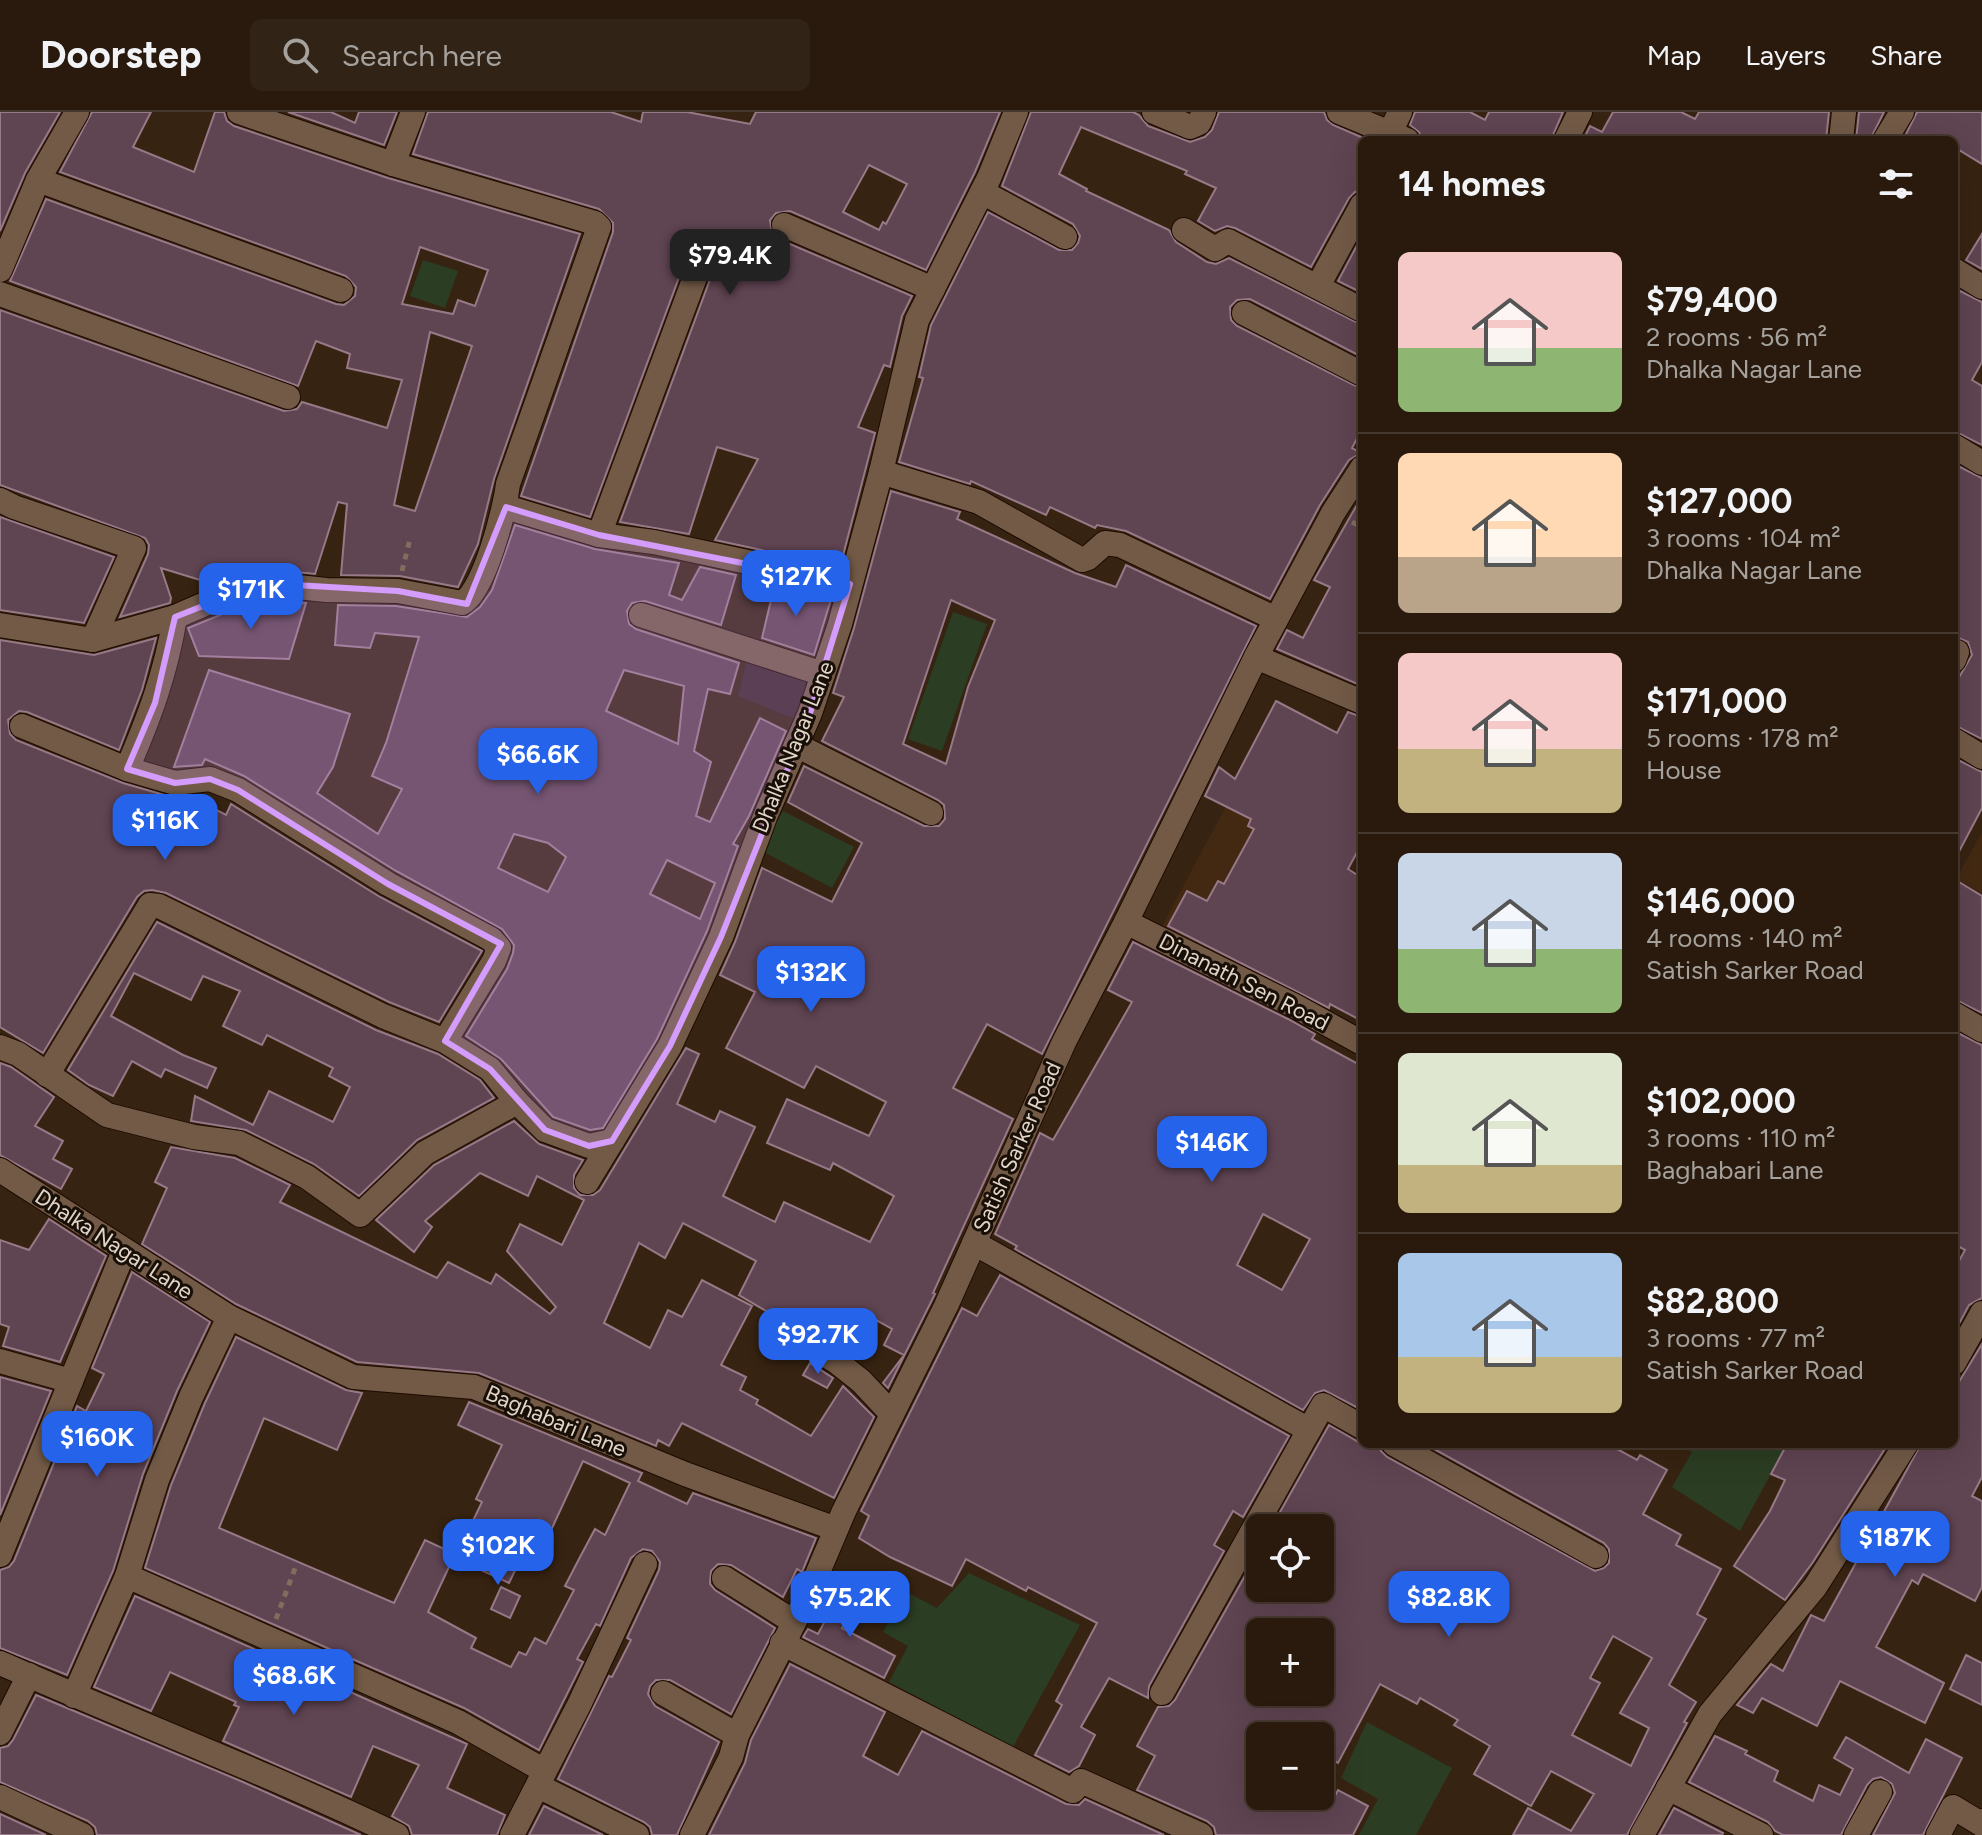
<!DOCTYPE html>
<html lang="en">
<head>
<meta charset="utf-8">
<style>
  :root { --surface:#291a0d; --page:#312316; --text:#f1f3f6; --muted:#a5a19d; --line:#45382e; --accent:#2563eb }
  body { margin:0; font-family:Figtree,sans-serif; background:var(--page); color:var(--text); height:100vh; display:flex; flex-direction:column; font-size:30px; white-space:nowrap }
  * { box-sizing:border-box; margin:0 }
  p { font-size:26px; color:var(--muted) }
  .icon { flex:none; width:44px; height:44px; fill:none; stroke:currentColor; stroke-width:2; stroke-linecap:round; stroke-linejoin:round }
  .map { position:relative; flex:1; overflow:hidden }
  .sheet { position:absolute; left:1358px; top:24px; width:600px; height:1312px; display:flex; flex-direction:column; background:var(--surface); border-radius:12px; box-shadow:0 8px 32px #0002,0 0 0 2px var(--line) }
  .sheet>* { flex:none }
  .controls { position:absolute; left:1246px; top:1402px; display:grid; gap:16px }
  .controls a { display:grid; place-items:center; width:88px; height:88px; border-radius:12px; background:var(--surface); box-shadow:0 8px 32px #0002,0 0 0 2px var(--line); font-size:40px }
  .price { position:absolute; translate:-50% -68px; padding:0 18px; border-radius:16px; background:var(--accent); color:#fff; font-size:26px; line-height:52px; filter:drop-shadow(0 2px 4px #0008) }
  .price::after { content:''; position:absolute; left:50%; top:48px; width:24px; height:18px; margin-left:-12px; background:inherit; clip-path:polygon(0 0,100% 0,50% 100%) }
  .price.active { background:#222; color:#fff }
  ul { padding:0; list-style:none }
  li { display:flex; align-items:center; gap:24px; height:200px; padding:0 40px }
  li+li { border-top:2px solid var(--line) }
  li span { display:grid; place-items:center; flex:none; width:224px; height:160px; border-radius:12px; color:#555 }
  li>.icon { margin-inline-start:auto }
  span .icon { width:96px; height:96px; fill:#fffc; stroke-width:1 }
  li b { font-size:34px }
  h2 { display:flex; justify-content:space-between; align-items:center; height:96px; padding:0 40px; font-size:34px }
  header { display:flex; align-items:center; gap:48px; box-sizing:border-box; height:112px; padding:0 40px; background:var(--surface); border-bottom:2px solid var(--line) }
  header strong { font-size:38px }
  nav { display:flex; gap:44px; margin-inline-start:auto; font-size:28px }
  .search { width:560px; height:72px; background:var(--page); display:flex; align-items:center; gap:20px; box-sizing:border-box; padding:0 28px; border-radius:12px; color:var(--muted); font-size:30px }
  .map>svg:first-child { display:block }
  .built { fill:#432912 }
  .industrial { fill:#3d292c }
  .green { fill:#2b3d23 }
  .building { fill:#5f4451; stroke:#987987; stroke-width:2; fill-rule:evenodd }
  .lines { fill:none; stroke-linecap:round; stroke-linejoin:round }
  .minor-casing { stroke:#1e0b00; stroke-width:26 }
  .path { stroke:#7f6e5e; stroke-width:5; stroke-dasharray:6 6; stroke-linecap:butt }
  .minor { stroke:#725a47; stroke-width:24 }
  .marked { fill:#d49cfc; fill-opacity:0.2; stroke:#d49cfc; stroke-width:6; stroke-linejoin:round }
  .labels { text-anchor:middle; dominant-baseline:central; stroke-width:6; stroke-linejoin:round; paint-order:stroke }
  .street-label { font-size:22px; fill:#e2d4c9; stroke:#180f07 }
</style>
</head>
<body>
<header>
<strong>Doorstep</strong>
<div class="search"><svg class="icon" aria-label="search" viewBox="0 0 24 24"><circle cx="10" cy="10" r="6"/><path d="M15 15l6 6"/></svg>Search here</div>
<nav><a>Map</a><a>Layers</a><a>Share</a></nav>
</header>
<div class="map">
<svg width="1982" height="1723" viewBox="0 0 1982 1723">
  <rect width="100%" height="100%" fill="#372311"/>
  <g class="built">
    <path d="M1236,675L1356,740L1281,881L1161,816Z"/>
    <path d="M1982,720V781L1956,767Z"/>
  </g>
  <path class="industrial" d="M748,543L817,565L800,609L738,584Z"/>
  <g class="green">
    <path d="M423,148L458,159L445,196L410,184Z"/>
    <path d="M953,500L987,512L942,639L908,627Z"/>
    <path d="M783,699L854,735L832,776L760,738Z"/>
    <path d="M1679,1332H1787L1740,1419L1672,1375L1692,1340Z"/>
    <path d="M969,1461L1080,1513L1013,1635L889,1570L908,1534L883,1520L905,1479L937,1496Z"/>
    <path d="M1367,1610L1452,1656L1416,1723H1359L1378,1687L1341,1666Z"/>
  </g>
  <g class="building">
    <path d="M0,0H60L25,61L0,119Z"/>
    <path d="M92,0H151L133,35L194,60L215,0H224L227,9L234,14L388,66L580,122L494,367L478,432L458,475L400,464L341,463L347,392L338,390L315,462L258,456L238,461L213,472L161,456L171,486L170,491L120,505L148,442L149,433L145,426L0,373V198L284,299L297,297L302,290L387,316L402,268L347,256L350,242L316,229L298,274L10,169L46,87L336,192L344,193L355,184L356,175L346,164L60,60ZM420,135L488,158L475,194L458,188L453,202L402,192ZM430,220L472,234L415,399L394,393Z"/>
    <path d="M288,0H331L355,11L359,0H397L384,33Z"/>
    <path d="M428,0H611L641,10L643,0H687L750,12L756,0H1000L975,60L926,158L790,99L776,101L770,108L772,121L778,127L912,184L902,204L890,255L884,253L858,315L875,321L840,455L715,428L758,347L717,335L689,422L620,410L715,154L713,140L705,135L692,137L687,144L590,405L521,384L613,120V111L599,97L413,42ZM869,53L907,72L886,112L883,110L879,118L843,100Z"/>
    <path d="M1031,0H1133L1139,3L1148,14L1190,30L1205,25L1212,18L1219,0H1324L1327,8L1333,13L1368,28H1362V78L1355,80L1349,86L1311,155L1235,116L1227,114L1215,119L1198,109L1216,76L1185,62L1187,59L1081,15L1059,62L1087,77L1086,79L1169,118L1176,130L1207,150L1216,152L1229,146L1362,213V245L1250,187L1237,188L1230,195L1231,208L1237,214L1362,277V317L1352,336L1361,341L1349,348L1320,393L1270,487L1126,419L1097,413L1095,416L1050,395L1046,403L971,369L970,372L899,350L923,266L919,265L931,213L988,100L1059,138H1072L1078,131L1080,124L1073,112L1002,74Z"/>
    <path d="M1415,0H1470L1485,8L1489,0H1563L1551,28H1422L1419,20L1410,13Z"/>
    <path d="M1613,0H1681L1695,7L1699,0H1829L1826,28H1583L1590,14L1602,20Z"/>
    <path d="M1859,0H1884L1870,28H1856Z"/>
    <path d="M1917,0H1982V52L1954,35V28H1903Z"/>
    <path d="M1982,122V157L1966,148Z"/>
    <path d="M1362,124V181L1338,169Z"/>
    <path d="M1954,176L1982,190V250L1972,268L1982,274V333L1954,319Z"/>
    <path d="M1954,352L1982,366V627L1954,613V574L1972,543L1968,530L1954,524Z"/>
    <path d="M891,379L960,400L957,407L1075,461L1116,475L1126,453L1256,514L1042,942L987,912L953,976L1013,1007L933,1181L935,1182L888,1276L883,1271L904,1243L884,1233L892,1217L858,1198L839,1234L802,1212H788L739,1183L756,1149L683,1111L665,1146L639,1131L604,1211L650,1236L668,1198L682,1205L702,1168L752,1194L721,1253L746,1265L740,1278L758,1288L756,1292L811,1324L843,1274L874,1305L834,1386L682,1311L669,1334L658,1328L656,1334L479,1261L357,1250L236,1192L142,1132L167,1076L155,1070L171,1035L235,1046L290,1073L280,1090L437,1166L448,1150L491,1172L496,1162L550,1202L556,1195L507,1139L520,1112L562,1133L584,1088L537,1064L528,1084L480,1061L425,1109L432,1115L414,1140L376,1108L434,1053L514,1009L539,1032L583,1048L574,1063V1076L580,1083H593L600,1078L686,936L699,942L677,992L715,1010L720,999L755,1015L723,1084L775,1110L784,1090L870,1130L894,1084L833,1051L830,1058L767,1031L787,987L869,1024L886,990L816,954L804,976L726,936L755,880L720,863L735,830L762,756L832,790L862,731L788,690L804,654L924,714H939L945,707L944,693L938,688L822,629L844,585L833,581L854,516ZM951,488L995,508L968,575L946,652L903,632Z"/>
    <path d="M1362,384V574L1277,537L1287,518L1303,526L1330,475L1314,468Z"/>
    <path d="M0,405L114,445L84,511L0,498Z"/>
    <path d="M515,413L595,437L679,451L669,483L682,488L700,455L736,463L721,513L645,489L632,491L627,499L629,512L636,517L739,551L730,582L708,577L694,639L711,650L696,704L710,710L760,606L786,619L749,704L733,732L738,734L707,819L657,927L603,1016L590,1018L553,1005L501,947L466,924L507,857L513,841L514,833L502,817L396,759L244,664L205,647L202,653L174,655L209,558L350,602L333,655L317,681L378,722L402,677L372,664L386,631L419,525L375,521L370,536L335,533L338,493L396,494L467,505L480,495L492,478ZM624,558L684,574L678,632L606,599ZM514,722L548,731L566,745L548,780L498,756ZM667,748L715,771L700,807L650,782Z"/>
    <path d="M775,471L832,484L814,543L762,526Z"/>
    <path d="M262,486L306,491L289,547L199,544L188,516Z"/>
    <path d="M156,526L142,578L119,638L27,600L19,599L8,608L10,622L16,628L123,671L171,685L189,684L226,703L231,692L380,785L482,839L439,910L389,890L166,781L152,778L144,779L137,785L43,941L0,915V528L94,543Z"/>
    <path d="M1276,589L1337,621L1348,600L1362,605V731L1348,757L1362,766V909L1330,892L1329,896L1168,814L1187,779L1207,789L1218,769L1224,772L1254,717L1248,714L1251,707L1205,684L1219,655L1235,667Z"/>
    <path d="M1954,646L1982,660V696L1954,749Z"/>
    <path d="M1954,767L1982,784V901L1954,887Z"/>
    <path d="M157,810L376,918L438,942L480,968L494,986L417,1028L359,1084L314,1052L246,1018L191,1009L195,984L253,1013L269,979L333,1010L350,975L329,964L333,956L267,923L262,933L223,914L240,879L203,864L191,888L134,861L111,904L183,943L216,956L207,976L165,957L161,965L132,949L113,984L89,973L68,958Z"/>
    <path d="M1133,830L1288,907L1315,922L1312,927L1362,954V1298L1324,1278L1315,1281L1303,1298L1015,1137L1017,1134L995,1122L1040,1021L1053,1028L1132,890L1108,878ZM1263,1102L1310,1127L1282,1178L1237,1153Z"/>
    <path d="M1954,919L1982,933V1186L1969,1193L1960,1210L1954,1207V1158L1965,1138L1954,1132Z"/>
    <path d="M0,951L11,955L54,985L35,1014L63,1029L53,1047L72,1057L61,1077L0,1043Z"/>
    <path d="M49,1107L106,1144L60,1250L3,1234L9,1215L0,1212V1128L29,1138Z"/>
    <path d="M132,1160L210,1210L177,1279L143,1362L113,1459L67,1563L0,1536V1458L9,1455L14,1449L77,1294L86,1299L104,1262L92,1256Z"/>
    <path d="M1000,1163L1289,1324L1243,1405L1233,1399L1214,1433L1224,1439L1149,1574L1148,1586L1109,1566L1081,1615L1095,1623L1079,1654L1069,1660L1035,1643L1062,1593L1056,1589L1097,1511L1028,1475L1026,1479L966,1447L952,1474L890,1445L859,1426L869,1404L861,1399L962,1196L977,1204Z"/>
    <path d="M236,1225L346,1278L362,1281L337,1338L264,1306L219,1416L394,1491L425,1428L455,1442L428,1500L476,1526L471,1536L511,1555L519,1540L526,1543L535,1526L546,1532L574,1478L565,1474L579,1447L595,1417L605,1423L630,1371L583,1349L541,1440L527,1434L509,1471L455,1446L482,1390L476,1387L502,1333L458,1313L469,1290L642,1361L638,1369L687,1392L693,1381L816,1426L802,1460L797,1457L783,1485L731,1453L718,1452L711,1459L710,1472L715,1478L775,1516L731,1602L670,1568H656L650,1574L648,1582L655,1594L719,1630L677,1723H652L650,1715L644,1710L558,1667L609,1564L612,1565L631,1528L627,1526L659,1458L660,1450L652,1439L643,1437L631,1446L600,1514L596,1512L577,1547L583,1550L539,1638L464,1596L145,1456L171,1373L205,1291Z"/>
    <path d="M1982,1232V1365L1972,1384L1982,1389V1475L1975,1489L1923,1462L1918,1472L1912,1468L1876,1535L1944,1571L1925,1611L1840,1569L1817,1614L1762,1586L1753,1601L1737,1593L1771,1552L1783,1559L1811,1503L1824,1509L1921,1332H1954V1278Z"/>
    <path d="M810,1251L833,1266L827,1276L803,1263Z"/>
    <path d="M0,1265L51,1279L0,1403Z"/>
    <path d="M1329,1313L1362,1332H1379L1381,1339L1387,1345L1595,1459L1604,1456L1609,1451V1437L1604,1431L1425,1332H1608L1637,1348L1640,1343L1667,1358L1643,1402L1681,1423L1676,1433L1721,1457L1697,1502L1706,1507L1669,1573L1696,1590L1684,1610L1687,1611L1627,1723H1513L1528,1696L1571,1719L1594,1682L1551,1659L1531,1694L1474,1662L1490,1634L1454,1613L1458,1608L1420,1586L1417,1592L1380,1572L1338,1651L1320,1641V1624H1260V1684H1335L1338,1678L1368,1694L1353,1723H1216L1214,1715L1207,1709L1137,1678L1155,1644L1137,1634L1158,1595L1169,1594L1175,1588L1251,1453L1260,1458V1476H1294L1320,1490V1416H1271ZM1260,1520H1320V1580H1260ZM1613,1524L1652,1546L1620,1601L1649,1616L1631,1654L1572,1623L1600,1571L1590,1566Z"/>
    <path d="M1787,1332H1888L1813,1450L1785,1488L1734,1454L1770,1399L1785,1368L1771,1362Z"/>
    <path d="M501,1475L520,1484L510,1506L491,1497Z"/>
    <path d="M842,1477L859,1486L842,1516L895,1544L884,1566L803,1525L808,1517L818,1522Z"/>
    <path d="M135,1484L467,1632L447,1676L505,1703L497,1723H412L409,1714L392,1704L419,1653L373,1634L351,1685L223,1629L239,1595L234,1593L236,1590L170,1560L151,1599L94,1575Z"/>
    <path d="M1966,1543L1982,1551V1593L1950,1577Z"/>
    <path d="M790,1552L885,1600L863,1644L898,1663L922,1619L1066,1692L1079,1693L1085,1687L1164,1723H709L745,1651L751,1628Z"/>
    <path d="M36,1583L243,1670L361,1723H97L95,1715L88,1709L0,1670V1636L8,1634L13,1628Z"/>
    <path d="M1715,1624L1747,1639L1745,1642L1778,1659L1774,1669L1813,1689L1819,1673L1840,1683L1853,1657L1834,1646L1846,1625L1909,1661L1926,1627L1962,1646L1923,1723H1873L1895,1681L1892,1672L1881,1665L1873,1667L1867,1673L1841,1723H1783L1775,1719L1768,1710L1689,1670Z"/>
    <path d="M544,1694L603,1723H529Z"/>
    <path d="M1674,1696L1723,1721L1722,1723H1659Z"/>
    <path d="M0,1702L46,1723H0Z"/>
  </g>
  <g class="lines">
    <defs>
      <g id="minor">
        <path d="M1154,0L1190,15L1199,11L1204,0"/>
        <path d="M1339,0L1407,28"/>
        <path d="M1389,23L1400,0"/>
        <path d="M1566,28L1580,0"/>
        <path d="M1841,28L1844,0"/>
        <path d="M1885,28L1902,0"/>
        <path d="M393,52L413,0"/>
        <path d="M38,68L341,178"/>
        <path d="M982,80L1065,125"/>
        <path d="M784,113L933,177"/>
        <path d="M1184,118L1215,137L1228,129L1362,198"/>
        <path d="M0,158L38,68L77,0"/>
        <path d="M1954,158L1982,175"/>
        <path d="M1318,174L1362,93"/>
        <path d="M0,182L288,285"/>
        <path d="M1244,201L1362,262"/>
        <path d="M1954,334L1982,351"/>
        <path d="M881,360L979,390L1082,448L1088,446L1105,431L1120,433L1276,507"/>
        <path d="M0,388L14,395L134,436L93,528"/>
        <path d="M506,395L599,423L654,430L850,472"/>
        <path d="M599,423L701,149"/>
        <path d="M641,503L823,562"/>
        <path d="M0,513L93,528L175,505L244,475L261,471L326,478L398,479L462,491C484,480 505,397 508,372L599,115L595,111L393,52L239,0"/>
        <path d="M1954,539L1957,540L1954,548"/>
        <path d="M1256,545L1362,590"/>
        <path d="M22,614L127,657L175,671L210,667L238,678L388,772L491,827L499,836L494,849L445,929"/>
        <path d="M1954,628L1982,645"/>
        <path d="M796,633L931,701"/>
        <path d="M127,657C149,606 166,561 175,505"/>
        <path d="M1126,810L1295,894L1362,931"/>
        <path d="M1954,902L1982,918"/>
        <path d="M0,935L18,942L107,1003L194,1025L239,1031L307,1065L360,1103L425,1041L517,990"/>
        <path d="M47,963L150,793L159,794L383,904L445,929L490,957L517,990L545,1018L589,1034L612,1029"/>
        <path d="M0,1058L229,1205L353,1265L474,1275L685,1362L836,1417"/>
        <path d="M587,1070L670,934L721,825L765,705L810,601L840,512L881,360L917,208L989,66L1016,0"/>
        <path d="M974,1131L1309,1318"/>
        <path d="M795,1225L837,1250L861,1269L892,1302"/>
        <path d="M0,1249L71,1269"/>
        <path d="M1954,1251L1982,1201"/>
        <path d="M1394,1332L1596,1444"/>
        <path d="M0,1443L124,1139"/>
        <path d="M127,1464L458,1610L543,1658"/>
        <path d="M724,1466L794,1510"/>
        <path d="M782,1531L1073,1679L1081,1669L1201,1723"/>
        <path d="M0,1551C132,1609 267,1661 397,1723"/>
        <path d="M663,1581L737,1623"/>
        <path d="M1162,1581L1323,1293L1362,1315"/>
        <path d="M74,1584L127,1464L157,1368L191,1285L229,1205"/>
        <path d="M0,1621L29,1563"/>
        <path d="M538,1674L637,1723"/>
        <path d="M1668,1676L1761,1723"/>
        <path d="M0,1685L82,1723"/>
        <path d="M512,1723L579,1593L645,1452"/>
        <path d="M692,1723L731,1645L737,1623L810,1479L844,1399L946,1194L1064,930L1126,810L1256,545L1333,401L1362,356"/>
        <path d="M1642,1723L1710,1602L1815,1475L1906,1332"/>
        <path d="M1856,1723L1880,1680"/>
        <path d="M1938,1723L1953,1695L1981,1712L1982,1709"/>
      </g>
    </defs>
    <use href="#minor" class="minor-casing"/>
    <g class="path">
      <path d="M1352,410L1362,415"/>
      <path d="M402,459L410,427"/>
      <path d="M276,1507L297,1451"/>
    </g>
    <use href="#minor" class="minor"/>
  </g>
  <path class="marked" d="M506,395L599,423L850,472L810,601L721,825L670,934L612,1029L589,1034L545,1018L490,957L445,929L501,832L388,772L238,678L210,667L175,671L127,657L155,591L175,505L261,471L398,479L467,492Z"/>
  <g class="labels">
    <g class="street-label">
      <text transform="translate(793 635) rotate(-68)">Dhalka Nagar Lane</text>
      <text transform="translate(1244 870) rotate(27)">Dinanath Sen Road</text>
      <text transform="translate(1017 1035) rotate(-66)">Satish Sarker Road</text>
      <text transform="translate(114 1132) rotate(33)">Dhalka Nagar Lane</text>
      <text transform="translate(556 1309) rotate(23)">Baghabari Lane</text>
    </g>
  </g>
</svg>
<div class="controls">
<a><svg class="icon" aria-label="locate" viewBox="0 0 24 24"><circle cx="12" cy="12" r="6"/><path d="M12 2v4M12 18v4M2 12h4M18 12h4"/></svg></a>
<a>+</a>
<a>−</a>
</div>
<b class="price active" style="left:730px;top:185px">$79.4K</b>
<b class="price" style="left:796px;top:506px">$127K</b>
<b class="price" style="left:251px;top:519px">$171K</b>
<b class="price" style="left:538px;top:684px">$66.6K</b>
<b class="price" style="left:165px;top:750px">$116K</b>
<b class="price" style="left:811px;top:902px">$132K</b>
<b class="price" style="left:1212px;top:1072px">$146K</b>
<b class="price" style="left:818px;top:1264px">$92.7K</b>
<b class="price" style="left:97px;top:1367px">$160K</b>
<b class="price" style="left:1895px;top:1467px">$187K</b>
<b class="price" style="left:498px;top:1475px">$102K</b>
<b class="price" style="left:850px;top:1527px">$75.2K</b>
<b class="price" style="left:1449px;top:1527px">$82.8K</b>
<b class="price" style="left:294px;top:1605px">$68.6K</b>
<section class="sheet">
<h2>14 homes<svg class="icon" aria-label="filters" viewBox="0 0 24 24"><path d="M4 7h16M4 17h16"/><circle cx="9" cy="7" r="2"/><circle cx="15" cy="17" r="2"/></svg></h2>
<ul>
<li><span style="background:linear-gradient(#f6c9c9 60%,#8fb573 0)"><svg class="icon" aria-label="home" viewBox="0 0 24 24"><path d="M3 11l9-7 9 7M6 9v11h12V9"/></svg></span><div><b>$79,400</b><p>2 rooms · 56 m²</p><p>Dhalka Nagar Lane</p></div></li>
<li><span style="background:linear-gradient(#ffd9b3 65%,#b9a48a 0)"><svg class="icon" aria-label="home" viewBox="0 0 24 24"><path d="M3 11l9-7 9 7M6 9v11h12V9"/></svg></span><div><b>$127,000</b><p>3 rooms · 104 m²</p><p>Dhalka Nagar Lane</p></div></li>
<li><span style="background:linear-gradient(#f6c9c9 60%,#c2b280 0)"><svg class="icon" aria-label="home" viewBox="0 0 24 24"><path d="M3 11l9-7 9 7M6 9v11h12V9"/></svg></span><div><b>$171,000</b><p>5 rooms · 178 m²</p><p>House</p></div></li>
<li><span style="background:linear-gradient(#c9d6e8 60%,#8fb573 0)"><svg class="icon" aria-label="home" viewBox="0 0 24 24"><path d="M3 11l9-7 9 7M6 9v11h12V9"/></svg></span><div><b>$146,000</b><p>4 rooms · 140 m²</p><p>Satish Sarker Road</p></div></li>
<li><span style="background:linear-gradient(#dfe7d0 70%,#c2b280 0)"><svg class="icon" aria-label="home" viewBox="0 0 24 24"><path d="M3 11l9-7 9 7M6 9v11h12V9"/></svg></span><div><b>$102,000</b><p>3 rooms · 110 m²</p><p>Baghabari Lane</p></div></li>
<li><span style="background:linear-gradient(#a9c7e8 65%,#c2b280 0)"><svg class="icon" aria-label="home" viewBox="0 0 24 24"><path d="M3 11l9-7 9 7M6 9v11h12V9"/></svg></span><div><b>$82,800</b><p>3 rooms · 77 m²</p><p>Satish Sarker Road</p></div></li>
</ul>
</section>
</div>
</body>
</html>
